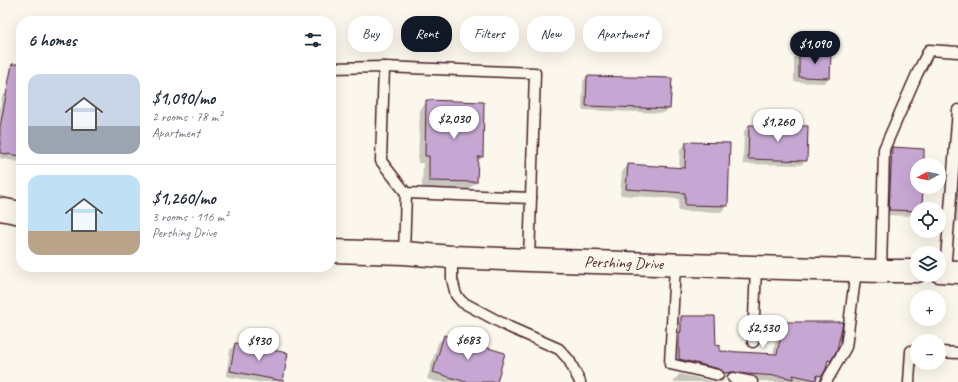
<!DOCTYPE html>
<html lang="en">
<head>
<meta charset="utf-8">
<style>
  :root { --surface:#fff; --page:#f6f6f7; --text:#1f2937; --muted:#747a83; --line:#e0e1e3; --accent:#111827 }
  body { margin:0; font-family:Caveat,sans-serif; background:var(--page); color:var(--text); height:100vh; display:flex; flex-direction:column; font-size:15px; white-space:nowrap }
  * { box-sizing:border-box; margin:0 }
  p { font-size:13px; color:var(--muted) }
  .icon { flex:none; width:22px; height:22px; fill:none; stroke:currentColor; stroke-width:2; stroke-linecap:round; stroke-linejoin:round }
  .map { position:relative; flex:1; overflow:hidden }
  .panel { position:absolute; left:16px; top:16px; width:320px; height:256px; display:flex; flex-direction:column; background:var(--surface); border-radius:16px; box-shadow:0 4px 16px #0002 }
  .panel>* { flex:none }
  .banner { position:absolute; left:348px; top:16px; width:380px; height:36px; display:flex; gap:8px }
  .needle { width:26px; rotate:262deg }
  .tools { position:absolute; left:910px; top:158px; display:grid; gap:8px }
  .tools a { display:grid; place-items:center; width:36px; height:36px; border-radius:50%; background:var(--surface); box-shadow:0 4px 16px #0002; font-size:20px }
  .price { position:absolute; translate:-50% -34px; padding:0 9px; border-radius:14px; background:#fff; color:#222; font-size:13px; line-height:26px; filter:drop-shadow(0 1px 2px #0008) }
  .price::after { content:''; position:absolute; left:50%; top:24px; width:12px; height:9px; margin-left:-6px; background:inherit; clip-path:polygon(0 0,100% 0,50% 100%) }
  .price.selected { background:var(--accent); color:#fff }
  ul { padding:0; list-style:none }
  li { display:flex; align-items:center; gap:12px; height:100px; padding:0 12px }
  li+li { border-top:1px solid var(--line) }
  li span { display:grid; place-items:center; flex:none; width:112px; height:80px; border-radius:12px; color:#555 }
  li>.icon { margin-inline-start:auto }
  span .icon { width:48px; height:48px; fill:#fffc; stroke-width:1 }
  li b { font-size:17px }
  h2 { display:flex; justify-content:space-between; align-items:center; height:48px; padding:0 12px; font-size:17px }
  .chip { padding:0 14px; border-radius:16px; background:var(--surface); box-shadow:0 4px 16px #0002; font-size:14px; line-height:36px }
  .chip.selected { background:var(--accent); color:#fff }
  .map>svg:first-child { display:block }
  .shadow { fill:#0003 }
  .building { fill:#c6a7d3; stroke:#4a1f2b }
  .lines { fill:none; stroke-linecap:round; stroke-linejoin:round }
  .service-casing { stroke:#4a1f2b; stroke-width:13 }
  .primary-casing { stroke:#4a1f2b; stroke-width:25 }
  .service { stroke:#fbf7ec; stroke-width:10 }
  .primary { stroke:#fbf7ec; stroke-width:22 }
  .labels { text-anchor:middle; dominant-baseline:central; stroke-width:3; stroke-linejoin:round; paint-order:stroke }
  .street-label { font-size:16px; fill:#4a1f2b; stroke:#fbf7ec }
</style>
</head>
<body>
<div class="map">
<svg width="958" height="382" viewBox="0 0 958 382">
  <rect width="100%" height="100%" fill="#fbf7ec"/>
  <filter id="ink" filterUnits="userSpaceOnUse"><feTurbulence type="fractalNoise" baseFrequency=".025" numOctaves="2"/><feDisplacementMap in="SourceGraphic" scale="8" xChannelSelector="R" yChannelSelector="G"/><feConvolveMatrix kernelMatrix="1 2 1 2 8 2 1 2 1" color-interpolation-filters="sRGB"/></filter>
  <g filter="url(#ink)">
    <g class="shadow">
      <path d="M800,53L829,78L824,83L794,82V58Z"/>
      <path d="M587,77L669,108L664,113L582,110L583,81Z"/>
      <path d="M7,92L21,95V160L19,162L0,158V108L2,97Z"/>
      <path d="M427,102H483L482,157L477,163L476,182L469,189L422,188L423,163H418L420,109Z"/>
      <path d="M749,126L806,160L801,165L743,164L744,131Z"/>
      <path d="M686,143L727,205L721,212L678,211L679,199L620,195L622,172L628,165L679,168L680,150Z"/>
      <path d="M892,148L923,165H917V187H922L921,209H917V215L915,216L884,215L887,153Z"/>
      <path d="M958,176V222L955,221Z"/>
      <path d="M681,317L715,347L719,352L773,355L778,329L784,323L830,360L826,364L821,376L815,382H773L725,378L723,382H718L717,376L673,365L675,323Z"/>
      <path d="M444,337L496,382H437L427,379L438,343Z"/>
      <path d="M235,344L282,380L280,382H258L226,376L230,350Z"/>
      <path d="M680,374L715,382H674V380Z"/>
    </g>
    <g class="building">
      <path d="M799,52L831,53L830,78L799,77Z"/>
      <path d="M12,64H21V156L0,153V127Z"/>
      <path d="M587,76L672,78L670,109L586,106Z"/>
      <path d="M426,100L484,102L483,157H478L477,182L429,181V156H425Z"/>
      <path d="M749,125L808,126L807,161L748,159Z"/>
      <path d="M686,142L730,143L728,206L685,205V193L626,189L628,164L685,168Z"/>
      <path d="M892,147L924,149V165H917V187H923L922,209H917V211L889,210Z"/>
      <path d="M681,316H715L716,346L720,345V351L777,354L784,322H843L837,350L831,361L828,360L826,369L822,376L817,375L816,380L793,375V379L780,376L746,374L734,372L724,373L719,369L679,359V332H681Z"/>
      <path d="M444,335L505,353L497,382H466L433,372Z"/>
      <path d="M235,343L288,353L283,381L230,371Z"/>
    </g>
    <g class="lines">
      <defs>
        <g id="service">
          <path d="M384,67L381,161L406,193L531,198"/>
          <path d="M331,68L384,67L535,73L529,260"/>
          <path d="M404,253L406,193"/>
          <path d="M452,257V279L456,295L462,302L509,327L559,349L569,360L580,382"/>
          <path d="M675,265L670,364L718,375"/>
          <path d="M881,271L884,149L917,74L929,50L958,52"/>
          <path d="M945,271L958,110"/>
          <path d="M753,342L756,267"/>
          <path d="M939,352L958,353"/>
          <path d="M733,378L752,382"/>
          <path d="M826,382L846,347L856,271"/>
          <path d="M909,382L911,351H917"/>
        </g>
        <g id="primary">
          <path d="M0,209L21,213"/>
          <path id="s1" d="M331,251L404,253L452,257L529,260L881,271H917"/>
          <path d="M939,271L958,272"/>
        </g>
      </defs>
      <use href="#service" class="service-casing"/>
      <use href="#primary" class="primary-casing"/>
      <use href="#service" class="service"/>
      <use href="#primary" class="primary"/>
    </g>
  </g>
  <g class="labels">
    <g class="street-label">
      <text stroke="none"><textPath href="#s1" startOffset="293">Pershing Drive</textPath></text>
    </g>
  </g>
</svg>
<div class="tools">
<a><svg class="needle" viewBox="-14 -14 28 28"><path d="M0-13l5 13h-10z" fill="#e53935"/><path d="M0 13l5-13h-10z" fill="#747a83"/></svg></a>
<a><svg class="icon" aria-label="locate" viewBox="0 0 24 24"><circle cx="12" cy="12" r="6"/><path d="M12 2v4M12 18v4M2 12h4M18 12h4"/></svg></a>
<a><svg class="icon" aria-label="layers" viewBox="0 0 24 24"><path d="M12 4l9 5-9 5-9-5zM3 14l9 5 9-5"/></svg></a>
<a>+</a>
<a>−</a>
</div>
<b class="price selected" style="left:815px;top:65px">$1,090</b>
<b class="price" style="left:454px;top:140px">$2,030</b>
<b class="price" style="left:778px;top:143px">$1,260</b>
<b class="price" style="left:763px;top:349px">$2,530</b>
<b class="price" style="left:468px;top:361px">$683</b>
<b class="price" style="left:259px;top:362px">$930</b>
<div class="banner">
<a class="chip">Buy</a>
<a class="chip selected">Rent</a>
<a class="chip">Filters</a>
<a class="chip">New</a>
<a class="chip">Apartment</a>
</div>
<section class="panel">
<h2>6 homes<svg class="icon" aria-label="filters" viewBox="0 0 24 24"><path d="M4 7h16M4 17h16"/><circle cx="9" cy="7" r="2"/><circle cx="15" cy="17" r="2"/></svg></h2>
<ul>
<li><span style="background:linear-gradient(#c9d6e8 65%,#9aa5b1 0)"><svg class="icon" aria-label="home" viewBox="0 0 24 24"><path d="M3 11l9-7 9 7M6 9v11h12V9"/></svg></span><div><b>$1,090/mo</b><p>2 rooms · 78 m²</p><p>Apartment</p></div></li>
<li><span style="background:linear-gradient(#bfe0f5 70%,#b9a48a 0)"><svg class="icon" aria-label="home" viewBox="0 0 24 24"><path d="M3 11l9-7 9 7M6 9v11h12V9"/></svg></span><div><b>$1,260/mo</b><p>3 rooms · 116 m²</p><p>Pershing Drive</p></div></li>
</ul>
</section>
</div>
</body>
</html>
